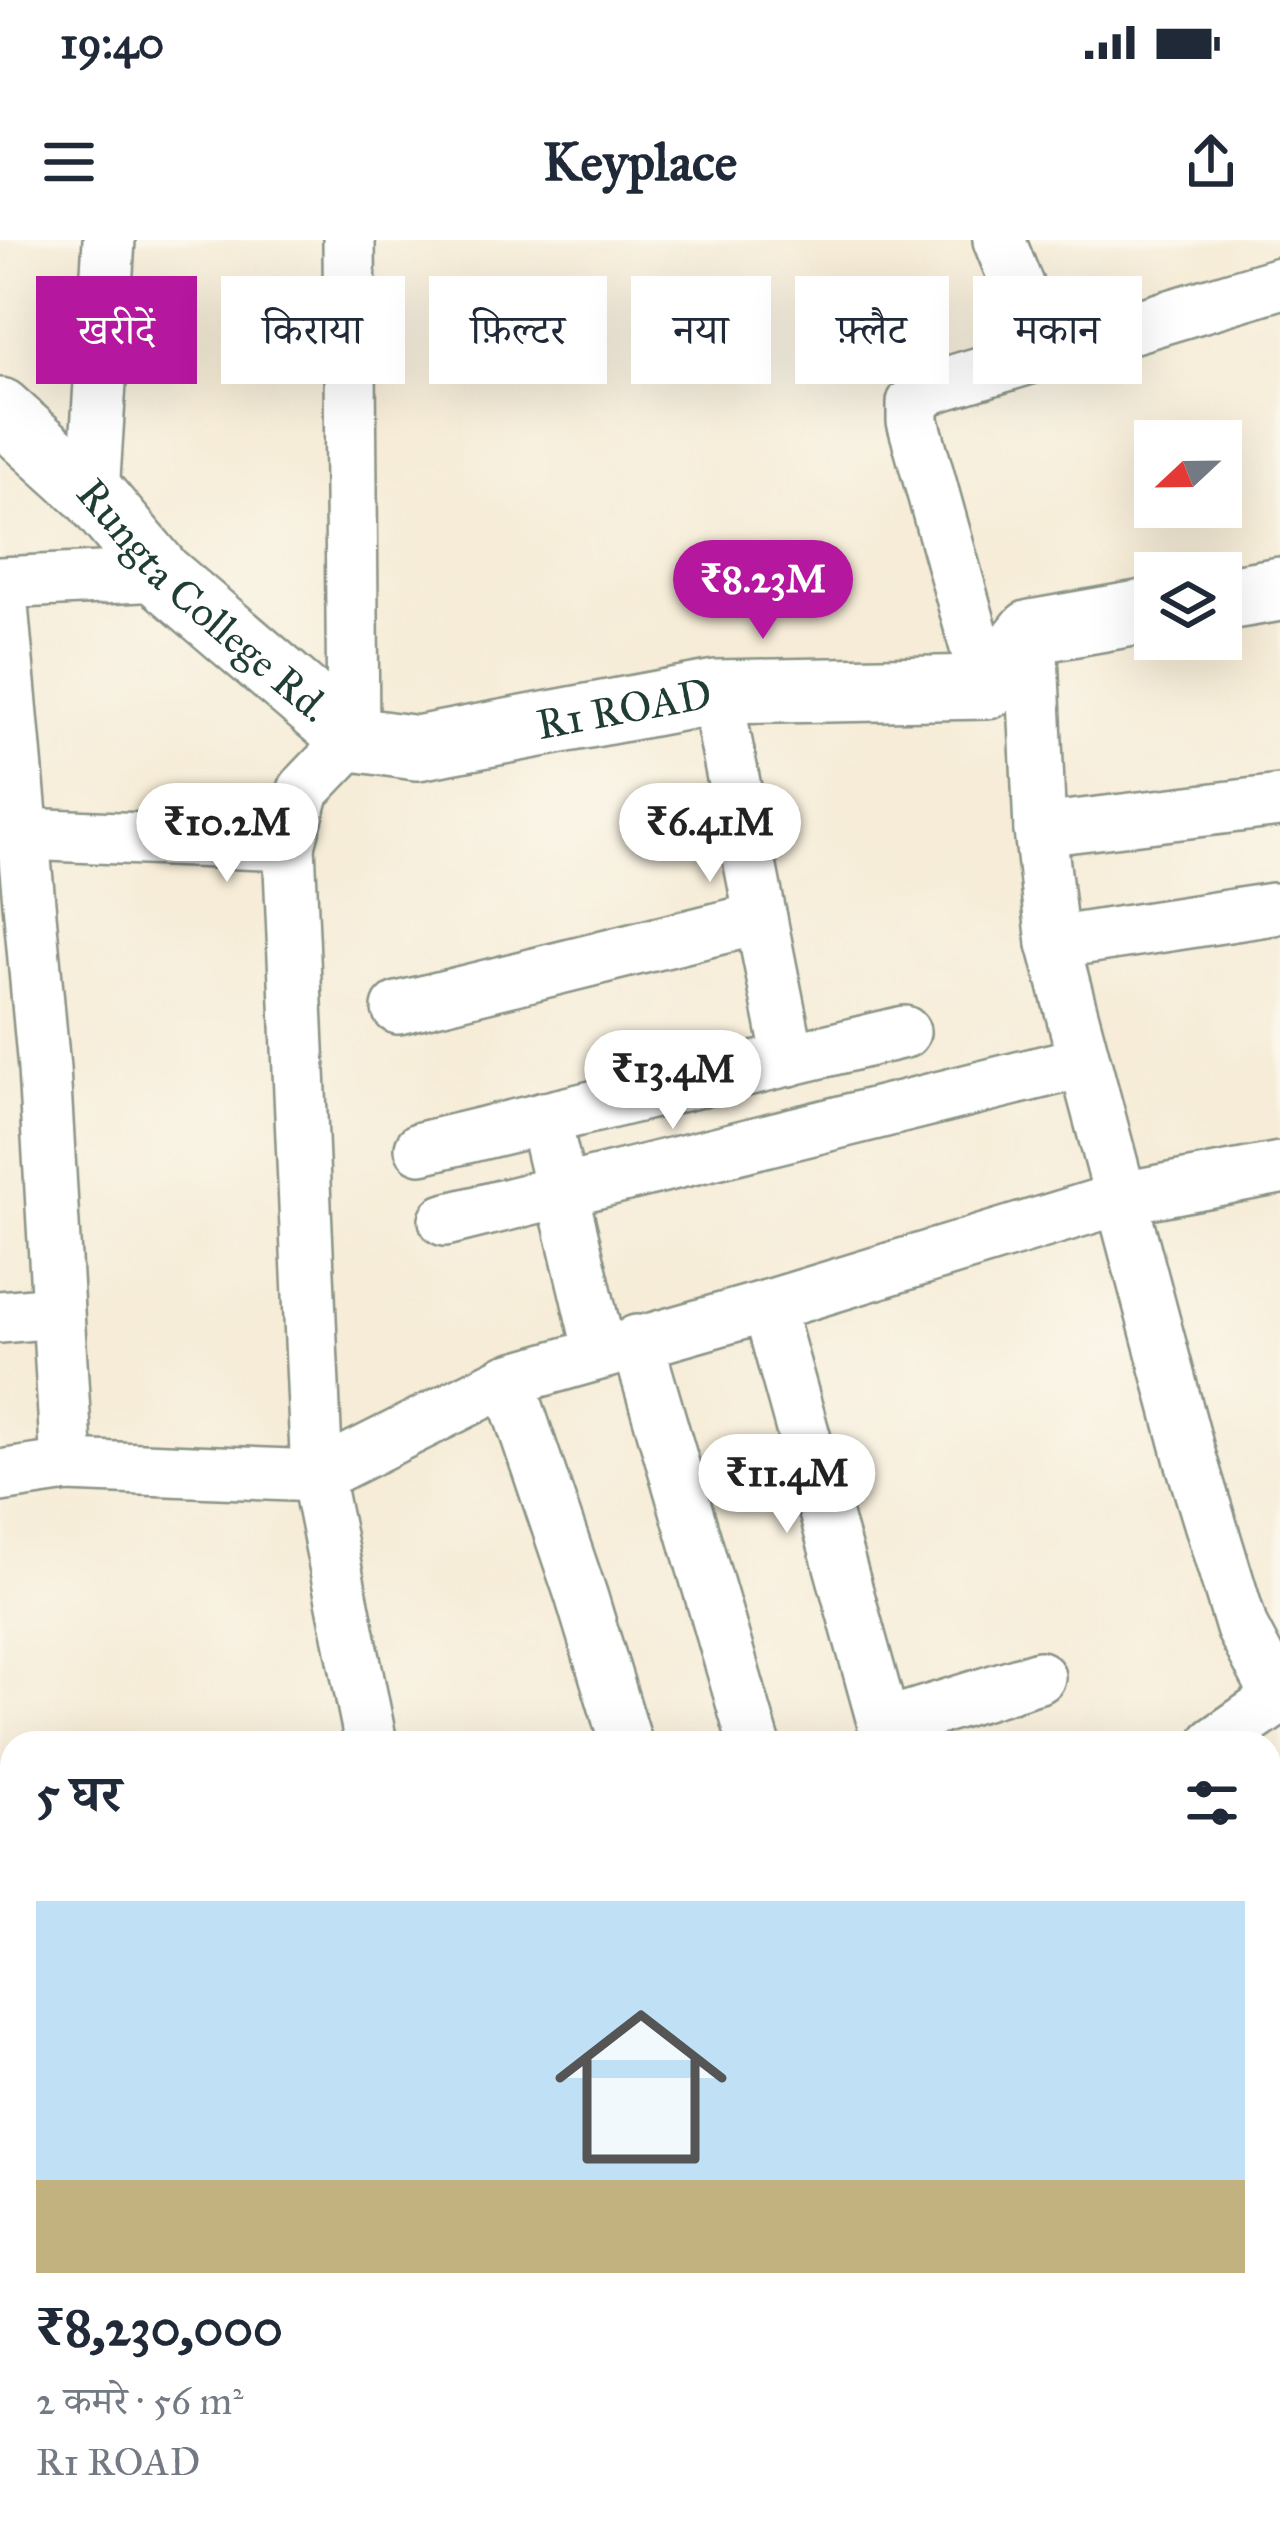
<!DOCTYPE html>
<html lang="hi">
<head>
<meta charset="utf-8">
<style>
  :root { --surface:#fff; --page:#f6f6f7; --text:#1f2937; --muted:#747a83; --accent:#b5179e }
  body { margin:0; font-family:"IM FELL Great Primer","Noto Serif Devanagari",serif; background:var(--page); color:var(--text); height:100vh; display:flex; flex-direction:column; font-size:45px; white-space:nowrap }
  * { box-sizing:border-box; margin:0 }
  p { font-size:39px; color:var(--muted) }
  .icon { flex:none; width:66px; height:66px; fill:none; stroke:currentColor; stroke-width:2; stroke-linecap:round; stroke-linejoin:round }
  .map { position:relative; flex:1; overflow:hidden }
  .drawer { position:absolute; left:0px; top:1491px; width:1281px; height:807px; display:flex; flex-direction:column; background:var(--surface); border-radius:36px 36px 0 0; box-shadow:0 12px 48px #0002 }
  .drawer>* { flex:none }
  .hud { position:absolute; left:36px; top:36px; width:1209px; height:108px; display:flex; gap:24px }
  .needle { width:78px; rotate:248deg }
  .controls { position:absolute; left:1134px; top:180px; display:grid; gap:24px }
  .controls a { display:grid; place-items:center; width:108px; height:108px; border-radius:0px; background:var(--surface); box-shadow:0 12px 48px #0002; font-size:60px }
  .price { position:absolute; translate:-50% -102px; padding:0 27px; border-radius:42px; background:#fff; color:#222; font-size:39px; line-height:78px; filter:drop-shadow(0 3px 6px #0008) }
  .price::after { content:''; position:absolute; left:50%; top:72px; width:36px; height:27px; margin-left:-18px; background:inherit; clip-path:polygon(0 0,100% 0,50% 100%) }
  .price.selected { background:var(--accent); color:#fff }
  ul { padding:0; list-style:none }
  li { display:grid; align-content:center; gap:24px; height:636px; padding:0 36px }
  li span { display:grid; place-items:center; height:372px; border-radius:0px; color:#555 }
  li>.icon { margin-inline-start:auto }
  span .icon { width:216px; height:216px; fill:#fffc; stroke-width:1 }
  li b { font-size:51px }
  h2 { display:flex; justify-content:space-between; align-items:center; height:144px; padding:0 36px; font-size:51px }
  .pill { padding:0 42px; border-radius:0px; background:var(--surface); box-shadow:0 12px 48px #0002; font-size:42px; line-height:108px }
  .pill.selected { background:var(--accent); color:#fff }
  .status { display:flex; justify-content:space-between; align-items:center; height:84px; padding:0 60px; background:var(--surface); direction:ltr }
  .status svg { height:33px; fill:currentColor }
  header { display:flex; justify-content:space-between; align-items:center; height:156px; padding:0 36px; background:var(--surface); font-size:54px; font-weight:800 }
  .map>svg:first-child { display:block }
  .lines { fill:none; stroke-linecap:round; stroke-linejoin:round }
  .minor-casing { stroke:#8a9486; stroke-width:56 }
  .major-casing { stroke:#8a9486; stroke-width:68 }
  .minor { stroke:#fff; stroke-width:51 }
  .major { stroke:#fff; stroke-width:63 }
  .labels { text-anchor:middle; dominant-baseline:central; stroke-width:9; stroke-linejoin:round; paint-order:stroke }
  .street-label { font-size:42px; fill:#1f3d34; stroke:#fbf7ec }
</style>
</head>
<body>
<div class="status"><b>19:40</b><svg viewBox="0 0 49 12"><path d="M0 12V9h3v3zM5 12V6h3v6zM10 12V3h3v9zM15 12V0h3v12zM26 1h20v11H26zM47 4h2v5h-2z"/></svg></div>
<header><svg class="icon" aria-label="menu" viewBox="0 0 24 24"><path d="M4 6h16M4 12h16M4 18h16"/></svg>Keyplace<svg class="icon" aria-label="share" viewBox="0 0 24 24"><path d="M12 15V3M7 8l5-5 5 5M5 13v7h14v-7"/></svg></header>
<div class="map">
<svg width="1280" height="2296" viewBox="0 0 1280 2296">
  <rect width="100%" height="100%" fill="#fbf7ec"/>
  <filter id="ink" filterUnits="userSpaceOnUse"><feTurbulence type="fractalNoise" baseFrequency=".00833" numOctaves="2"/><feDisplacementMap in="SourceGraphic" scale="24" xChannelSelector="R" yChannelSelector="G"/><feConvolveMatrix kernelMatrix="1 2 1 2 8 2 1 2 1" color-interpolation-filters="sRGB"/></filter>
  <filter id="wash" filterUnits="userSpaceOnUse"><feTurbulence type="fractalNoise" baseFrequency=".004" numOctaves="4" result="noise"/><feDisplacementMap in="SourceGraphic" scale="48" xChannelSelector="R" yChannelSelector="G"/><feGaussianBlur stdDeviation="2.7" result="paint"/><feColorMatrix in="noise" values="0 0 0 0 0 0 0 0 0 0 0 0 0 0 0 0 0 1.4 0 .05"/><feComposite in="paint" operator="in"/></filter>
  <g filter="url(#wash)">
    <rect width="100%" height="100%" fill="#f6ecd7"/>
  </g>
  <g filter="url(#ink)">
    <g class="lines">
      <defs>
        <g id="minor">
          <path d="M999,0L1044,112"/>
          <path d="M93,254L109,0"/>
          <path d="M1031,392L1040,590L1053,703L1190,1217L1242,1388L1280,1460"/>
          <path d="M987,447L913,181V163L930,148L1280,43"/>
          <path d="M716,452L789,820"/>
          <path d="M1040,590L1280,561"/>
          <path d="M0,593L289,605L304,550L353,499L349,0"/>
          <path d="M289,605L317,1236L371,1503"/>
          <path d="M1053,703L1273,669"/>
          <path d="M398,768L761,678"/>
          <path d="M544,878L600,1112"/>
          <path d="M421,908L904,792"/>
          <path d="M445,980L1083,822"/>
          <path d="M768,1066L889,1503"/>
          <path d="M0,1077L55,1072"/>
          <path d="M637,1101L754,1503"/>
          <path d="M508,1140L581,1355L626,1503"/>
          <path d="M67,1226L44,829L0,343L161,335"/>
          <path d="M0,1236L67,1226L317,1236L508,1140L768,1066L1122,958L1280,928"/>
          <path d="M884,1485L1039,1437"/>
          <path d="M1215,1503L1279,1458"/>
          <path d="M1269,2175L1280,2210"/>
          <path d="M395,2286L397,2296"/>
          <path d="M1040,2286L1042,2296"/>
        </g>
        <g id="major">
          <path id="s1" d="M0,170L93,254L161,335L353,499L417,508L716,452L987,447L1031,392L1155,370"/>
          <path d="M1221,359L1280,349"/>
        </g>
      </defs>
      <use href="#minor" class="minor-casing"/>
      <use href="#major" class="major-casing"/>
      <use href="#minor" class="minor"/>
      <use href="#major" class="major"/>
    </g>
  </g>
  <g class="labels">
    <g class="street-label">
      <text stroke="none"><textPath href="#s1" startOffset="279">Rungta College Rd.</textPath></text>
      <text stroke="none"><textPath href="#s1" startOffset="759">R1 ROAD</textPath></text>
    </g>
  </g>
</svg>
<div class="controls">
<a><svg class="needle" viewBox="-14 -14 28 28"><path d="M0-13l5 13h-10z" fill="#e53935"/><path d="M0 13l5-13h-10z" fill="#747a83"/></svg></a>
<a><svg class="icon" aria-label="layers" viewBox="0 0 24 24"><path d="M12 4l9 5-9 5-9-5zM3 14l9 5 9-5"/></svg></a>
</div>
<b class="price selected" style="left:763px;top:402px">₹8.23M</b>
<b class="price" style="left:227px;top:645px">₹10.2M</b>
<b class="price" style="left:710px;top:645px">₹6.41M</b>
<b class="price" style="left:673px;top:892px">₹13.4M</b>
<b class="price" style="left:787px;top:1296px">₹11.4M</b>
<div class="hud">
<a class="pill selected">खरीदें</a>
<a class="pill">किराया</a>
<a class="pill">फ़िल्टर</a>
<a class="pill">नया</a>
<a class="pill">फ़्लैट</a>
<a class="pill">मकान</a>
</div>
<section class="drawer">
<h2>5 घर<svg class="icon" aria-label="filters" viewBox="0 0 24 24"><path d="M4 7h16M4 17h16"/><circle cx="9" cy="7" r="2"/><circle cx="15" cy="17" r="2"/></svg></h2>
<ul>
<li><span style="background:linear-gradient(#bfe0f5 75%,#c2b280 0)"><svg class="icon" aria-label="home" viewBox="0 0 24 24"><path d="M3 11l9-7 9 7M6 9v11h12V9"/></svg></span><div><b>₹8,230,000</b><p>2 कमरे · 56 m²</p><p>R1 ROAD</p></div></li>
</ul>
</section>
</div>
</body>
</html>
